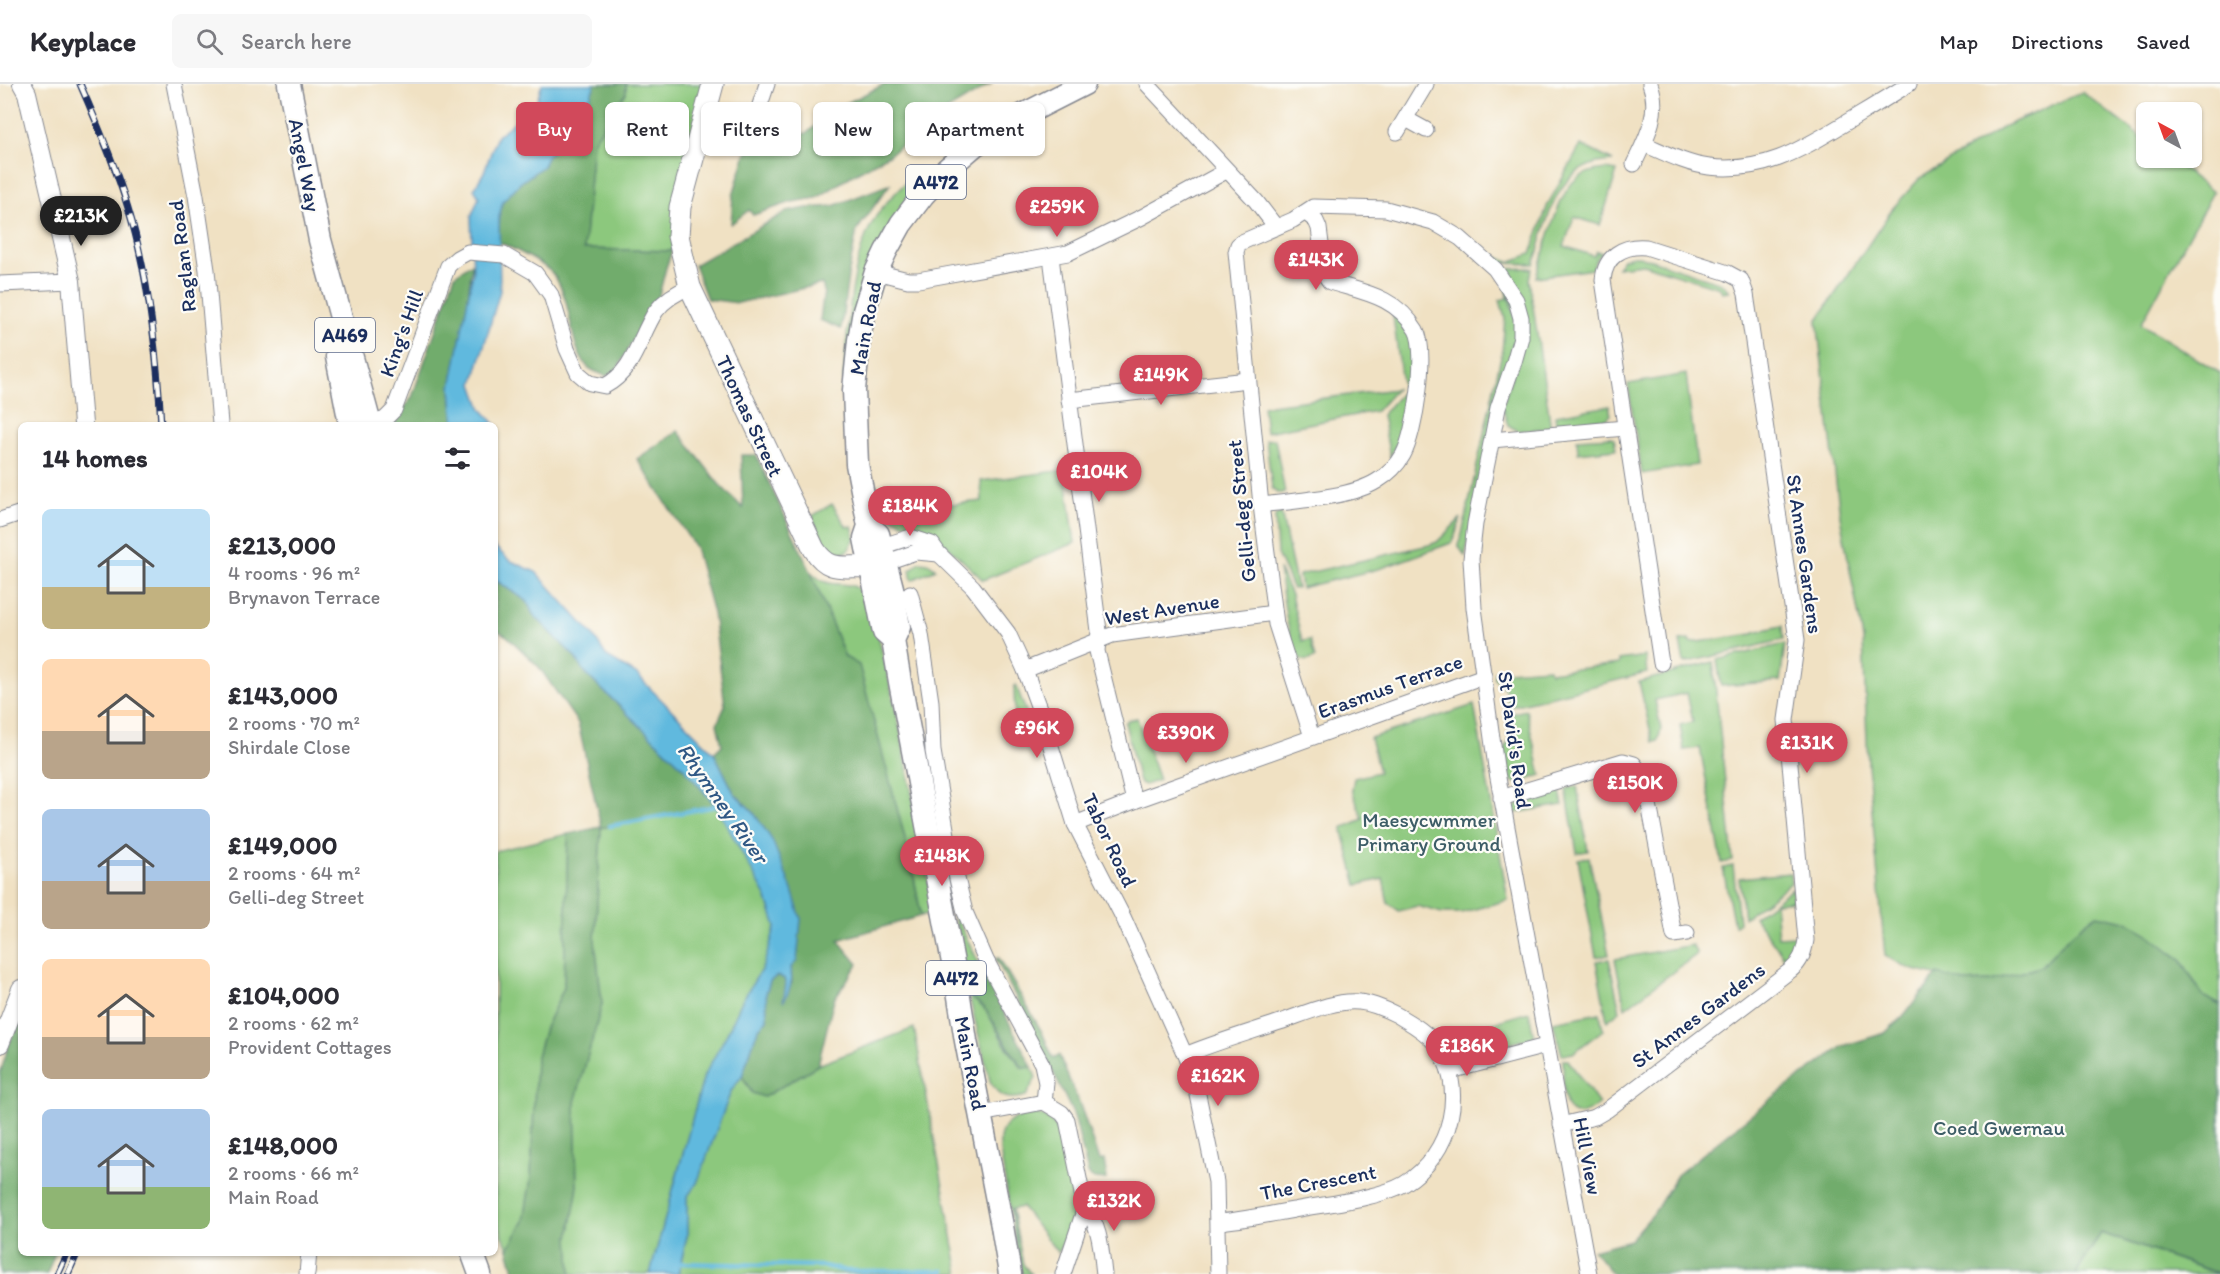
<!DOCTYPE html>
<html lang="en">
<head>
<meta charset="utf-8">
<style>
  :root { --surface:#fff; --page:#f7f7f7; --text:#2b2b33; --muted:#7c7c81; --line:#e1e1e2; --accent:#d1495b }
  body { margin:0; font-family:Itim,sans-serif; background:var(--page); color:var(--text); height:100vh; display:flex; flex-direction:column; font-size:22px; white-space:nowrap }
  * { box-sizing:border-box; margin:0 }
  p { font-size:20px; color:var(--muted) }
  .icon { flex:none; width:33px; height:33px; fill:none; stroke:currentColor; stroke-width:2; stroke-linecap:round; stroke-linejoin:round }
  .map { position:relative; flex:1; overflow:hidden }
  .drawer { position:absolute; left:18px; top:338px; width:480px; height:834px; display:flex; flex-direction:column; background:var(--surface); border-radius:9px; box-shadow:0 2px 4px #0004 }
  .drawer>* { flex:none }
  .guide { position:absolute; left:516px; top:18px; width:570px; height:54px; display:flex; gap:12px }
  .needle { width:39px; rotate:319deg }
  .tools { position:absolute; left:2136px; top:18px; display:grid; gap:12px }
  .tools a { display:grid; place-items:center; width:66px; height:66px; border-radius:9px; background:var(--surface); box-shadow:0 2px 4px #0004; font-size:30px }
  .price { position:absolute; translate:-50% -51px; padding:0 14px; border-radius:21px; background:var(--accent); color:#fff; font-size:20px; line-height:39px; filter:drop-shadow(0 2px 3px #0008) }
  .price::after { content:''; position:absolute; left:50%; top:36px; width:18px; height:14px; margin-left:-9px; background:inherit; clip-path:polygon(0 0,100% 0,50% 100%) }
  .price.active { background:#222; color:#fff }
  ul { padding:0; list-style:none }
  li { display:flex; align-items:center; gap:18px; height:150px; padding:0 24px }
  li span { display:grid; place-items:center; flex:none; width:168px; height:120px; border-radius:9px; color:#555 }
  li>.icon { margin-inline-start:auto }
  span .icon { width:72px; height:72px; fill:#fffc; stroke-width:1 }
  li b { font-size:26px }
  h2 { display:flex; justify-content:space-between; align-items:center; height:72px; padding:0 24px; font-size:26px }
  .tag { padding:0 21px; border-radius:9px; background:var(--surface); box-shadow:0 2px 4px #0004; font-size:21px; line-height:54px }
  .tag.active { background:var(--accent); color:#fff }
  header { display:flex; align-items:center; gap:36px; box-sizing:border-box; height:84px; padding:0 30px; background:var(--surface); border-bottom:2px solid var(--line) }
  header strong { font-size:28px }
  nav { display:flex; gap:33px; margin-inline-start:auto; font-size:21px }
  .search { width:420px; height:54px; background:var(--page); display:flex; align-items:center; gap:15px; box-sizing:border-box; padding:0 21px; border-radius:9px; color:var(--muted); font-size:22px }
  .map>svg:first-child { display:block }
  .green { fill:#8cc87d; stroke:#547c6e; stroke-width:1.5 }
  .forest { fill:#71ac6c; stroke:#466e65; stroke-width:1.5 }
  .water { fill:#61b9de; stroke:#3e749e; stroke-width:1.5 }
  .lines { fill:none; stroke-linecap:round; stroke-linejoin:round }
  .stream { stroke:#61b9de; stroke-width:4.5 }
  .minor-casing { stroke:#868890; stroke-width:17 }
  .tertiary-casing { stroke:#868890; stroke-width:20 }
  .secondary-casing { stroke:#868890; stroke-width:23 }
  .primary-casing { stroke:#868890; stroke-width:25 }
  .minor { stroke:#fff; stroke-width:15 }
  .tertiary { stroke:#fff; stroke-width:18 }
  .secondary { stroke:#fff; stroke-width:21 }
  .primary { stroke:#fff; stroke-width:22 }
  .rail-casing { stroke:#1b2f5e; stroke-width:7 }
  .rail { stroke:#fdfcf7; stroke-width:4.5; stroke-dasharray:14; stroke-linecap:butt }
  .labels { text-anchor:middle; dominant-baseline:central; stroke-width:4.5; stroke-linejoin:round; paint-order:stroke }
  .shield { fill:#fdfcf7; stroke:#5f6c8c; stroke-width:1.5 }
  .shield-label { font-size:20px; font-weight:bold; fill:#1b2f5e }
  .street-label { font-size:21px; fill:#1b2f5e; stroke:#fdfcf7 }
  .park-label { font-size:21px; fill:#3d5d67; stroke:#fdfcf7 }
  .water-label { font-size:22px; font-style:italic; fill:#305884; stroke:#fdfcf7 }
</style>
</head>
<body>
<header>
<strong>Keyplace</strong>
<div class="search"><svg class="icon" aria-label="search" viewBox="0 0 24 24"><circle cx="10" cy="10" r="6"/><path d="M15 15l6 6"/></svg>Search here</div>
<nav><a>Map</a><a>Directions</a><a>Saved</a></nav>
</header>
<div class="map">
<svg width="2220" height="1190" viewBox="0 0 2220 1190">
  <rect width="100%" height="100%" fill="#fdfcf7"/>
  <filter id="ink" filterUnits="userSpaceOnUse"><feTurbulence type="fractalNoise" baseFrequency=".0167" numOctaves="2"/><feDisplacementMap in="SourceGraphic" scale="12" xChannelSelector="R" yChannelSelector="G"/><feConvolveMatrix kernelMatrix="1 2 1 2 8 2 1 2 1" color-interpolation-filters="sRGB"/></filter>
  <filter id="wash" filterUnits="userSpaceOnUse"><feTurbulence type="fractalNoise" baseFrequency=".008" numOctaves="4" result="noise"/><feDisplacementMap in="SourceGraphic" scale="24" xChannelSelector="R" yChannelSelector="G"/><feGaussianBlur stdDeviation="1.35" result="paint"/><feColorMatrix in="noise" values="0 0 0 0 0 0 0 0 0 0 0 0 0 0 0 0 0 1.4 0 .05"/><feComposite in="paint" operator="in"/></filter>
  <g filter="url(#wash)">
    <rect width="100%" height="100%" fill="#f0e1c3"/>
    <g class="green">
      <path d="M626,0H706L672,167L584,165L593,57L626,9Z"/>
      <path d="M2082,8L2146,57V74H2168L2213,108L2141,240L2220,289V921L2203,912L2181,875L2126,837L2097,831L2073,849L2040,883L1991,897L1964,898L1910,885L1885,872L1868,682L1863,555L1840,432L1817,237L1893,124L1919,95L2005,42Z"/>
      <path d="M1581,61L1613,77C1554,79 1549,134 1534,180L1495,179L1487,169L1509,178L1531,170L1548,120Z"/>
      <path d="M1606,85L1617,87L1600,141L1574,133L1564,162L1594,172L1597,167L1602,169L1595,177L1593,185L1536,193C1543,172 1558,112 1573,98C1582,89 1593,86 1606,85Z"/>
      <path d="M908,96L916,104L845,298L843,297C848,250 849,185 870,143C879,124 894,111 908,96Z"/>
      <path d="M1632,172H1639L1721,199L1729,207L1722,208L1720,204L1643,180L1617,183L1623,175Z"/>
      <path d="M1532,184L1529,195L1551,344L1518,347L1508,341L1502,323L1524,252L1500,185Z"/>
      <path d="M1506,205L1517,241L1465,472L1458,461L1462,450L1502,268L1505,234L1500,216L1507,214Z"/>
      <path d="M1393,232C1435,249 1406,345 1390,373L1382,331L1403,307Z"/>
      <path d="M1686,290L1697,381L1642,390L1628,300Z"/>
      <path d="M1396,305L1376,327L1266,348L1263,322Z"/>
      <path d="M1609,322L1611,331L1606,335L1556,340L1555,331Z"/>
      <path d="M1611,353L1614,354L1616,365L1578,369L1577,355Z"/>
      <path d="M1275,355L1285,409H1277L1272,404L1266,356Z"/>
      <path d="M1065,386L1075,459L983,496L943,458L893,434L888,427L885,415L899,429L905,425L982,417L981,397Z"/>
      <path d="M832,420L847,443L852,442L855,454L848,467C826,475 820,449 812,432Z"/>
      <path d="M1281,428L1297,504L1293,505L1277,470L1275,432Z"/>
      <path d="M1461,434L1454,455L1451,459L1382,484L1301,504L1299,491L1429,461L1437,458Z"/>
      <path d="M920,478L928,479L936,485L912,496L910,486Z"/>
      <path d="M1279,485L1291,511L1302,557L1310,556L1315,574C1310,576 1305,578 1301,575C1288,565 1282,502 1279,485Z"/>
      <path d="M811,488C815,491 818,495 823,497C837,504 857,494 865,514C869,523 870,533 872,543L876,542L897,630L934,827L921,832L911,777L859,582L845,573Z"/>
      <path d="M1782,542L1783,556L1684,579L1680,557L1690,556L1691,559L1753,550L1754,548Z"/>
      <path d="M1785,560L1780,597L1721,602L1717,576Z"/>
      <path d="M1645,572L1647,589L1508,623L1506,606L1495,595L1494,588L1549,584L1550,588L1619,580V576Z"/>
      <path d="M1713,578L1733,777L1722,779L1700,664L1684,666L1680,641L1693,638L1687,609L1655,616L1661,645L1658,657L1653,658L1639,598Z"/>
      <path d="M1016,601L1027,630L1015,635L1014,603Z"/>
      <path d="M1474,621L1508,816L1461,829H1442L1417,822L1399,827L1388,819L1383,795L1357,801L1342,744L1363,735L1352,706L1354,694L1379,688L1370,654Z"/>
      <path d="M1526,626L1541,691L1519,699L1513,698L1510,694L1504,666L1511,652L1509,630Z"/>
      <path d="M1137,634L1159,696L1145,701L1139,698L1125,639L1128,636Z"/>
      <path d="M1577,702L1588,767L1577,769L1566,705Z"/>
      <path d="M1560,707L1563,721L1514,729L1515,723L1518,721Z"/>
      <path d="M716,722L766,812L776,842L763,883L742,917L727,950L704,992L650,1190H571L569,1153L577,1108L575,1018L602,920L595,857L601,743Z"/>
      <path d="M568,750L564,904L545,944L536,976L531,1094L524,1137L508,1165L495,1132V767Z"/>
      <path d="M1589,773L1609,871L1596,873L1578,775Z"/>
      <path d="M1733,782L1739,838L1734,842L1723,784Z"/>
      <path d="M1790,789L1791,799L1744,834L1739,794Z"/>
      <path d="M1792,805L1793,817L1775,819L1778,853L1796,852C1796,862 1794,869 1787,877L1754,833Z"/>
      <path d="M952,818L961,843L987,895L965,899Z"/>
      <path d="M1692,861L1697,870L1625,924L1615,875Z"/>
      <path d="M1609,875L1620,927L1607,937L1596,877Z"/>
      <path d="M969,912L986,926L1004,959L1022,984L1032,983L1036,994L1026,1012C1008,1017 999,1014 990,997Z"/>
      <path d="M1529,928L1534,953L1454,975L1441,954Z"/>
      <path d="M1600,929L1603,946L1573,969L1562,971L1553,938Z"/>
      <path d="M914,944L959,1190H678L687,1152V1113L697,1099L731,1007L742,992L752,1009L764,1013L818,981Z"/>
      <path d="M1563,976H1568L1599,1020C1558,1052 1564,1000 1563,976Z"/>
      <path d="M1035,1029C1043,1032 1049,1034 1054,1041C1068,1058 1070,1104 1074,1127L1073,1136L1058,1169L1022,1123L1012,1125L1023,1180L1031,1190H1021C1016,1154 1008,1119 1003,1083C1001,1073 998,1060 1001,1050C1005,1036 1022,1031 1035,1029Z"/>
      <path d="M2101,1149L2218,1190H2076Z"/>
    </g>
    <g class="forest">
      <path d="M595,0H626V9L593,58L584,165L672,167L666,184L658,215L635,252L617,286L606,292C600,289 590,287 586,281C567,257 574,216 552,189C543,179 512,164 499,158V133L503,117L520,99L543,82L548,71L566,56L576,36L584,29Z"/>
      <path d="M885,0H991L941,30L890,70L851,92L817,114L792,118L753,131L749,126L731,140L733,111L746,69L782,53L807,49L835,25Z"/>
      <path d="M890,100L857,146L848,192L841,245L820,236L824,207L822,200L738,219L707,215L694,181L786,128L807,124L833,122Z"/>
      <path d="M472,179L466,231L451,303L454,340H393L412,313L455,191Z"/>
      <path d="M678,347L719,400L743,424L741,371H756L811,488L845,573L859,581L911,777L921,832L838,856L858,880L834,915L818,981L764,1013L752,1009L742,992L758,945L767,936L766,909L770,897L777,892L784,894L786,901L784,916L792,898L791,883L754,729L734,709L714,669L722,661L717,640L725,622L713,529L695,463L637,375Z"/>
      <path d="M495,496L527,517L533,530L574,572L588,592L683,683L716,722L601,744L595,857L602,920L575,1018L577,1108L569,1153L571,1190H515L508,1165L524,1137L531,1094L536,976L545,944L564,904L568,750L601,743L578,639L539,583L507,552L495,545Z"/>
      <path d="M2097,831L2126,837L2147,849L2181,876L2203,912L2220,921V1190L2101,1149L2076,1190H1613L1593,1166L1630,1156L1654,1129L1677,1091L1776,1011L1843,962L1885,949L1903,932L1938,890L1964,898L1991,897L2040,883L2073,849Z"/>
      <path d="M999,874L1042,948L1053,974L1059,971L1082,1026L1099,1077L1104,1076L1107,1095C1098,1096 1093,1097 1088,1089L1074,1032L1036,952L996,875Z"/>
      <path d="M987,895L1032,983L1023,984C1009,966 999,947 987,928C978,914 971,920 965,899Z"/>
      <path d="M21,934V1168L55,1169L47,1190H0V990L9,960Z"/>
    </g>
    <g class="water">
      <path d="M542,0H595L584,30L576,36L566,56L548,71L543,82L520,99L503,117L499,133L500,207L473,300L482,325L495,340H454L451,303L473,188L471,133L479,113L474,105L484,88L497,52L523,31L537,16Z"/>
      <path d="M495,463L509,476L536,488L593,551L607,573L636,590L714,669L734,709L754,729L772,756L792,806L801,835L797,877L791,883C792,898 791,906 783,918L786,901L784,894L777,892L770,897L766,909L767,936L758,945L742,992L731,1007L697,1099L687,1113V1152L678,1190H650L704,992L727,950L742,917L763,883L776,842L766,812L716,722L683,683L588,592L574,572L533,530L527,517L495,496Z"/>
    </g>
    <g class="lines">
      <g class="stream">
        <path d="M610,742L716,722"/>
        <path d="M674,1179L824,1182L846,1187H944"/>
      </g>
    </g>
  </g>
  <g filter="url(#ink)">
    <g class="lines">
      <defs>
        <g id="minor">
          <path d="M174,0L196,112L207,186L220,340"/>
          <path d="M1147,0L1256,117L1276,143"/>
          <path d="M1406,35L1426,46"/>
          <path d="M753,42L767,0"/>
          <path d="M1397,48L1426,0"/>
          <path d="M1644,60C1665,69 1686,80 1709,83C1762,89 1799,67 1842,41C1865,27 1887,14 1909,0"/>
          <path d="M1634,80C1646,55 1661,28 1650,0"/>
          <path d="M1051,173L1099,547L1097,567L1134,717"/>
          <path d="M876,188L908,196H918L1068,169L1142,133L1226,87"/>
          <path d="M0,200L71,197"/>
          <path d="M1069,316L1248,296"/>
          <path d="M370,340L385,335L394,326L448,182L457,174L468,168L504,171L535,189L551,211L567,265L578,289L590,299L605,302C635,286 639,253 656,227C665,215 677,208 690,203"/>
          <path d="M1492,356L1625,344"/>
          <path d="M1261,421C1293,417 1350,414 1377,397C1387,391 1397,382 1403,371C1415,350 1428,267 1416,246C1396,212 1362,208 1330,198L1325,191L1319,144L1316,137L1306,129"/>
          <path d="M0,436L21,429"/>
          <path d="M873,465L911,453L932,460L939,470L973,503L1008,549L1025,586L1040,627L1075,740L1124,835L1185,971L1196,1001L1216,1098L1218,1190"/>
          <path d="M878,481L916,468L939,470"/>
          <path d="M910,509L921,550L931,618L933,667L948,757L965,828L986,876L1042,980L1046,999L1044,1018"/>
          <path d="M1025,586L1112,551L1274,529"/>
          <path d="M1312,653L1276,540L1261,421L1236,168L1238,161L1242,158L1293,136L1313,123L1386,125L1433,138L1460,154L1495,185L1516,216L1521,234V253L1514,278L1498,324L1475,440L1471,475L1474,524L1496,683L1589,1190"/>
          <path d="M1501,714L1623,677L1634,680L1644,694L1674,851L1687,849"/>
          <path d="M1075,740L1134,717L1484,592"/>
          <path d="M1185,971C1216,958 1248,949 1280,938C1301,931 1336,915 1359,918C1372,919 1385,925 1397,931C1410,939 1424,946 1434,958C1469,1002 1452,1071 1404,1100C1378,1115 1325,1120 1294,1126C1269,1130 1243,1136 1218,1138"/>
          <path d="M1450,987L1546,962"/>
          <path d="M981,1030L1044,1018L1062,1029L1067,1036L1085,1124L1063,1190"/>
          <path d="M1561,1041L1595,1033L1607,1026L1791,886C1801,878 1804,868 1806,856L1786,636L1797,556L1746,210L1741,196L1728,189L1646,163C1623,161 1605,172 1603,196L1661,579"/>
          <path d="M1085,1124C1101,1142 1101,1167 1104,1190"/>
          <path d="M307,1190L309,1168"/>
        </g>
        <g id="tertiary">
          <path d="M22,0L27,9L71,197L83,340"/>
          <path d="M0,960L21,905"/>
        </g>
        <path id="secondary" d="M713,0L680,123L678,152L690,203L814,465C830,490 844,481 870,483"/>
        <g id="primary">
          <path d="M289,0L320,156L370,340"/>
          <path d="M337,273L350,340"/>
          <path d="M869,442L878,450L892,504L899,543L893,556L900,598L957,900L966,957L1002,1142L1010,1190"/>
          <path d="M893,556L884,548L865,454L869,442L857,380L854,306L859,256L864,227L876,188L886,167L901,140L923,111L947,85L975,61L1017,34L1084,0"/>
          <path d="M472,1168L480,1190"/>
        </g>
      </defs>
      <use href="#minor" class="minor-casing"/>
      <use href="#tertiary" class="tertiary-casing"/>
      <use href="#secondary" class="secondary-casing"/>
      <use href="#primary" class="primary-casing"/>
      <use href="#minor" class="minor"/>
      <use href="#tertiary" class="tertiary"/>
      <use href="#secondary" class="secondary"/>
      <use href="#primary" class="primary"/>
      <defs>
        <g id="rail">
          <path d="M80,0C98,41 115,81 128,124C149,192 157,269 161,340"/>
          <path d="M57,1190L67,1168"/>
          <path d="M68,1190L78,1168"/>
        </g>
      </defs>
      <use href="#rail" class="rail-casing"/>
      <use href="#rail" class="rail"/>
    </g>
  </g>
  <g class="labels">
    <g class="shield">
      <rect x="906" y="81" width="60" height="34" rx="4.5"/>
      <rect x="315" y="234" width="60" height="34" rx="4.5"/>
      <rect x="926" y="877" width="60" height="34" rx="4.5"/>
    </g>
    <g class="shield-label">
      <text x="936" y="98">A472</text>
      <text x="345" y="251">A469</text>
      <text x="956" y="894">A472</text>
    </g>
    <g class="street-label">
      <text transform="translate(305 81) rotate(79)">Angel Way</text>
      <text transform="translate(182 172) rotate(-97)">Raglan Road</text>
      <text transform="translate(865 244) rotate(-79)">Main Road</text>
      <text transform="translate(401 249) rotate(-70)">King's Hill</text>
      <text transform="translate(750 332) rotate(65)">Thomas Street</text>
      <text transform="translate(1241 427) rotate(-96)">Gelli-deg Street</text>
      <text transform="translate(1805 470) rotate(82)">St Annes Gardens</text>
      <text transform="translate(1162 525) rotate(-9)">West Avenue</text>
      <text transform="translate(1390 602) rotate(-20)">Erasmus Terrace</text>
      <text transform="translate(1515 656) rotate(82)">St David's Road</text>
      <text transform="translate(1110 756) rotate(65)">Tabor Road</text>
      <text transform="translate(1698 931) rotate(-37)">St Annes Gardens</text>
      <text transform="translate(971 979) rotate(79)">Main Road</text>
      <text transform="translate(1588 1072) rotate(79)">Hill View</text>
      <text transform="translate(1318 1098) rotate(-11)">The Crescent</text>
    </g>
    <g class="park-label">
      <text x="1429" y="735">Maesycwmmer<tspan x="1429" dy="24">Primary Ground</tspan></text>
      <text x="1999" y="1043">Coed Gwernau</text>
    </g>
    <g class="water-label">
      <text transform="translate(723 719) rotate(55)">Rhymney River</text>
    </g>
  </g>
</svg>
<div class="tools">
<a><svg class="needle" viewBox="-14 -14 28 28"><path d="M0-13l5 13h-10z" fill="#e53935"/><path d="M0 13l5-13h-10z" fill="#7c7c81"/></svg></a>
</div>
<b class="price" style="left:1057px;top:154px">£259K</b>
<b class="price active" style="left:81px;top:163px">£213K</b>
<b class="price" style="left:1316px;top:207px">£143K</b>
<b class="price" style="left:1161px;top:322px">£149K</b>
<b class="price" style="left:1099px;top:419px">£104K</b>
<b class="price" style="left:910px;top:453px">£184K</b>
<b class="price" style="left:1037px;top:675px">£96K</b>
<b class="price" style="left:1186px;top:680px">£390K</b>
<b class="price" style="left:1807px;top:690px">£131K</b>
<b class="price" style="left:1635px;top:730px">£150K</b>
<b class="price" style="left:942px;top:803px">£148K</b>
<b class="price" style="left:1467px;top:993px">£186K</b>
<b class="price" style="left:1218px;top:1023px">£162K</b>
<b class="price" style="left:1114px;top:1148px">£132K</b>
<div class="guide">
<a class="tag active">Buy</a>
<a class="tag">Rent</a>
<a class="tag">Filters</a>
<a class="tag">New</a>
<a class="tag">Apartment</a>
</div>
<section class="drawer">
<h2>14 homes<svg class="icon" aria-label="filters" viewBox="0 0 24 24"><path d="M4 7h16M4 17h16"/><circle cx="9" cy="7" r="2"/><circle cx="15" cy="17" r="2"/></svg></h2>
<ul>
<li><span style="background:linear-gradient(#bfe0f5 65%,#c2b280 0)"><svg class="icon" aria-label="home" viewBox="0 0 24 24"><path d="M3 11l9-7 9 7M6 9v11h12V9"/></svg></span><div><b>£213,000</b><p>4 rooms · 96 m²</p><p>Brynavon Terrace</p></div></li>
<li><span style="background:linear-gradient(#ffd9b3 60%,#b9a48a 0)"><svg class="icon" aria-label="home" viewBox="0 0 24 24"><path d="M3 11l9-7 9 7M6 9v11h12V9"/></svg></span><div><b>£143,000</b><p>2 rooms · 70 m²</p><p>Shirdale Close</p></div></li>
<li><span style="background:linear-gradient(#a9c7e8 60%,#b9a48a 0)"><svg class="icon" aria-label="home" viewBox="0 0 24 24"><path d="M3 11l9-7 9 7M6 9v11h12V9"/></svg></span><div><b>£149,000</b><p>2 rooms · 64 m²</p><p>Gelli-deg Street</p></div></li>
<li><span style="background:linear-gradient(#ffd9b3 65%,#b9a48a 0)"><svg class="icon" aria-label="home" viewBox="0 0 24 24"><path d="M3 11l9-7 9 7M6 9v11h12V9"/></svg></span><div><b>£104,000</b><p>2 rooms · 62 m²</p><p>Provident Cottages</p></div></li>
<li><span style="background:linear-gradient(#a9c7e8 65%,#8fb573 0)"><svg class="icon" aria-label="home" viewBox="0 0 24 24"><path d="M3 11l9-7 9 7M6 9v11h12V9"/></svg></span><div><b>£148,000</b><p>2 rooms · 66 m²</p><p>Main Road</p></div></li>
</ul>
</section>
</div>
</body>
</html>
